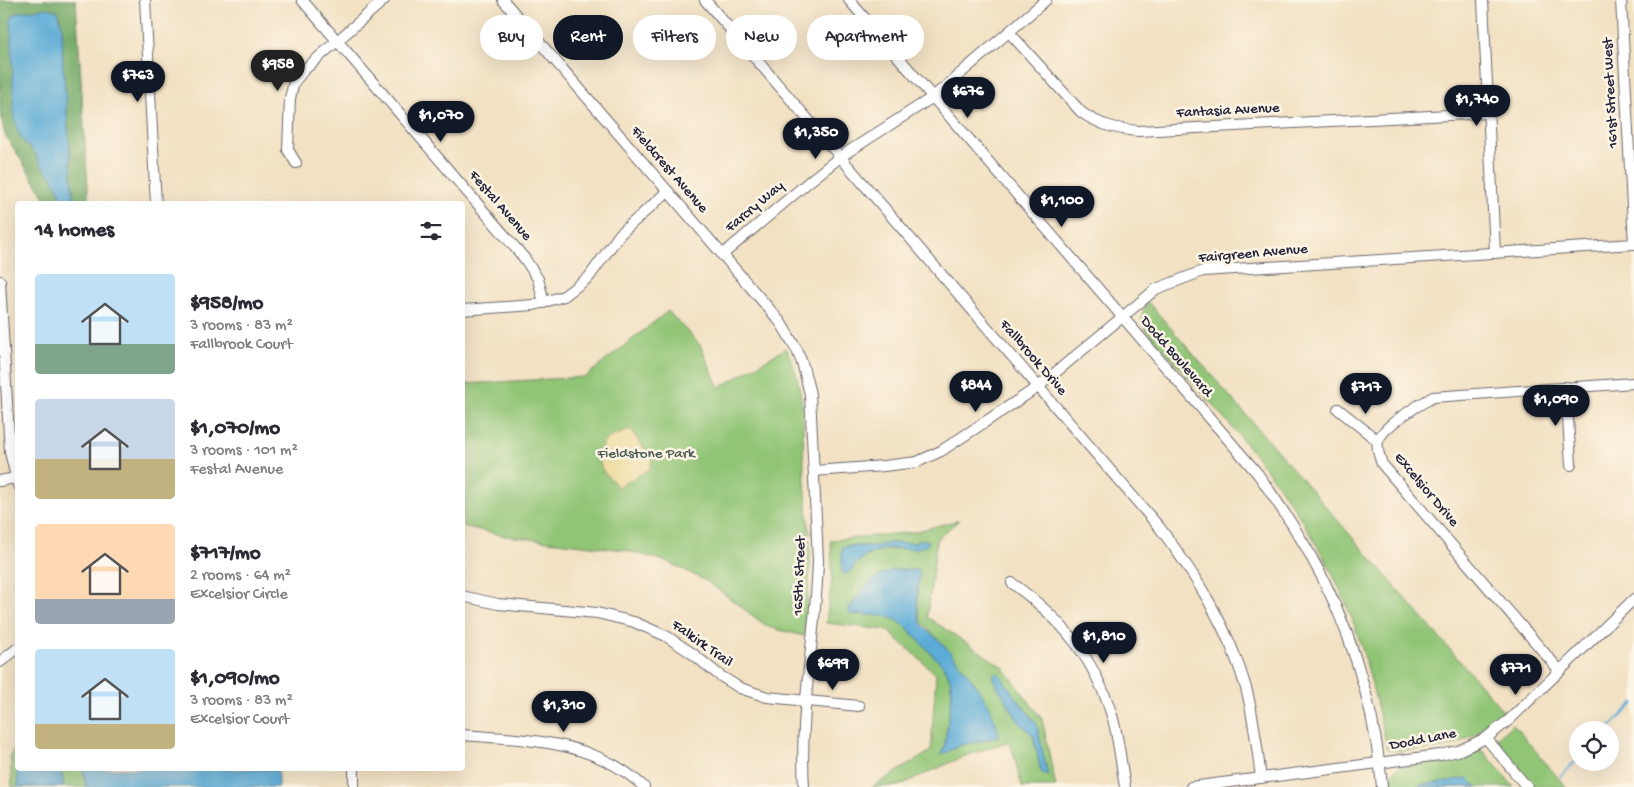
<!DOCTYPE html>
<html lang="en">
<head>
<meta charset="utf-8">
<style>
  :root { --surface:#fff; --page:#f7f7f7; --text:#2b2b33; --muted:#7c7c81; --accent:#111827 }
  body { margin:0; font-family:"Gochi Hand",sans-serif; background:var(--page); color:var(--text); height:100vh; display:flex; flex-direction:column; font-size:19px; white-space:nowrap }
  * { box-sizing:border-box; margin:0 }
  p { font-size:16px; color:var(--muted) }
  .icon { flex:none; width:28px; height:28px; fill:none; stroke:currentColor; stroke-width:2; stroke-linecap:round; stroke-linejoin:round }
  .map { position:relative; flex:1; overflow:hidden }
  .details { position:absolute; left:15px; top:201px; width:450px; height:570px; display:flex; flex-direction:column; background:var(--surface); border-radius:5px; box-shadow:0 5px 20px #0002 }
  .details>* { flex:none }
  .banner { position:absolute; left:480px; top:15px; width:475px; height:45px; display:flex; gap:10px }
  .tools { position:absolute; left:1569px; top:721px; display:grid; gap:10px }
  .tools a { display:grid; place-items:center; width:50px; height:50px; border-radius:50%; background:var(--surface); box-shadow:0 5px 20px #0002; font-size:25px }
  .price { position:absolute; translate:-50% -42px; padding:0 11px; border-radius:18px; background:var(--accent); color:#fff; font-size:16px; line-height:32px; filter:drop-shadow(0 1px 2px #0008) }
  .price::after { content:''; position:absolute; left:50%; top:30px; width:15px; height:11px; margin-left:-8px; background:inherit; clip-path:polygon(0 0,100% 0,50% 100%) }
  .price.on { background:#222; color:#fff }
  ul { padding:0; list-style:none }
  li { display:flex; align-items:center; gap:15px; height:125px; padding:0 20px }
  li span { display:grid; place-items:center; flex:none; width:140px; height:100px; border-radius:5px; color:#555 }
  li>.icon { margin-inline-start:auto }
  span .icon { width:60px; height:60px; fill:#fffc; stroke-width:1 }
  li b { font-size:21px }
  h2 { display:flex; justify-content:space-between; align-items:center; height:60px; padding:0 20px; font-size:21px }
  .chip { padding:0 18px; border-radius:22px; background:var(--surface); box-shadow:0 5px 20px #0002; font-size:18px; line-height:45px }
  .chip.on { background:var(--accent); color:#fff }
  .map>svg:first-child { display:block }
  .green { fill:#91c576; stroke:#5a7458; fill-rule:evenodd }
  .forest { fill:#74aa67; stroke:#4b6651 }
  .sand { fill:#eeda9e; stroke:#887e6c }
  .water { fill:#5cacd7; stroke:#3f6789 }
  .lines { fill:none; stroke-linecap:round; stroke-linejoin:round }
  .stream { stroke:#5cacd7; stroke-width:2.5 }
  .minor-casing { stroke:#6b656b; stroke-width:12 }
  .minor { stroke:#fff; stroke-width:10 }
  .labels { text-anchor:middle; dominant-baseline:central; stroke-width:5; stroke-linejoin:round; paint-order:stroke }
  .street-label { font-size:15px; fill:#22223b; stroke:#fcf5e5 }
  .park-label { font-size:15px; fill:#495b50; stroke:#fcf5e5 }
</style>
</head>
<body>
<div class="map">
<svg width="1634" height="787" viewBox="0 0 1634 787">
  <rect width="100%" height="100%" fill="#fcf5e5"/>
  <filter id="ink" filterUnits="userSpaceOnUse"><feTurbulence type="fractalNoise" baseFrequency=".02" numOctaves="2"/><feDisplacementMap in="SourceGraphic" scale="10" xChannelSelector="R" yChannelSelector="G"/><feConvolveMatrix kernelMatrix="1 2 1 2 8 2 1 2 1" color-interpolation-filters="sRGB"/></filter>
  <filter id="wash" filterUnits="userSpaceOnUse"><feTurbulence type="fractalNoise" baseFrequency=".0096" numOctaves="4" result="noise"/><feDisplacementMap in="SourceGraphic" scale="20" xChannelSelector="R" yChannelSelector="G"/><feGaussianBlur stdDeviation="1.12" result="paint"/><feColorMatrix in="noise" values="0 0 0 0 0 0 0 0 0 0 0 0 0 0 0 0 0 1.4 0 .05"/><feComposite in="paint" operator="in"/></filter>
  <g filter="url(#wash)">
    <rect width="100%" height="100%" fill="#f2e1c3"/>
    <g class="green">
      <path d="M1148,302L1505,713C1487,727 1467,743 1444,747C1434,749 1424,749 1413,750C1405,751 1395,753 1387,748C1375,698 1365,647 1344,599C1300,495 1219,412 1145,329C1140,318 1142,312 1148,302Z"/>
      <path d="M668,311L700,345L719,388L786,348C807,391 802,422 804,468C806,501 811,534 810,567C809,590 806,613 804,636L768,627L708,582L668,562L625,550L505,536L463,526V384L585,377Z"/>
      <path d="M959,520L937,539L927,617L1003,667L1042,719L1056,787H1022L1010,741L965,756L898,786L872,787L931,751L936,674L887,630L826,623L832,576L831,540L914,532ZM919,540V548C888,549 870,547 849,572L844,546H877L890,543H915ZM894,570H919L917,601L921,621L957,660L976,686L991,711L993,718L990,738L961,745L941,754L944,748L952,692L950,679L946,669L905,626L896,620L887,616L848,610C862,590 870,577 894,570ZM1016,699L1033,718L1037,725L1041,772L1033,735L1018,721Z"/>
      <path d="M1513,724L1566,787H1532L1497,743L1498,737Z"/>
      <path d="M17,745L18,769H83L86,787H12L10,755Z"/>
      <path d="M1477,750L1484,752L1514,787H1391C1390,775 1391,770 1403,765L1445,760Z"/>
    </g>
    <path class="forest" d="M0,0H76L89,204H74L63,63L62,28L23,141L35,153L40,163L52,177L66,204H49L5,135L0,112Z"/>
    <path class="sand" d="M630,429L652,459L650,469L617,487C615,481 608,478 604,472C596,461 598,444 611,437C618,434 624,433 630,429Z"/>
    <g class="water">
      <path d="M47,8L58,11L62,28L63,63L74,204H66L52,177L40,163L35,153L23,141L17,130L14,117L11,21L13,15L20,12Z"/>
      <path d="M919,540H927L929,543C919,552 898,547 886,549C875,551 864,555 857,563C853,567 851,572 845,574L842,572V548L844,546H877L890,543H915Z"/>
      <path d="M894,570H920C918,587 915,603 920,620C923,629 934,635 941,642C963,667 994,702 999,736L983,741L961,745L941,755L944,748L952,692L950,679L946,669L905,626L896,620L886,616L850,614L848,610C862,590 870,577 894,570Z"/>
      <path d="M998,673L1037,725L1048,776L1041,772L1033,735L1018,721L993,679V674Z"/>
      <path d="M17,757L18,769H61L64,787H18L16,758Z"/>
      <path d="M83,769H278V787H86Z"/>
      <path d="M1467,778L1477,787H1419L1420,785Z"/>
    </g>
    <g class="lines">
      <g class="stream">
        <path d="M1607,730L1634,703"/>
        <path d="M1561,776L1578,759"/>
      </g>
    </g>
  </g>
  <g filter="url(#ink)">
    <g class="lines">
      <defs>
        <g id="minor">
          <path d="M145,0L156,204"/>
          <path d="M302,0L525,259L538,279L544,303"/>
          <path d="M503,0L771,311L781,323L797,350L803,366L810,394L818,560C816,636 799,711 804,787"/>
          <path d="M705,0L1160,528C1197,577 1229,629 1246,688C1254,717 1257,748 1261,778"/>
          <path d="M849,0L1258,474C1275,499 1293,524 1308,551C1349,622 1375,706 1382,787"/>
          <path d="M1483,0L1495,253"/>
          <path d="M1621,0L1634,244"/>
          <path d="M1009,32L1081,112C1099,125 1116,129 1138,131L1488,113"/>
          <path d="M296,163L288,150L290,98L294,82L304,70L384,0"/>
          <path d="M722,255L811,180L840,157L933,97L1046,0"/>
          <path d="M0,281L10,452L18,485"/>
          <path d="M462,310L534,305L564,296L589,277L620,234L668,191"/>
          <path d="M1566,387L1571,465"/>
          <path d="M1338,409L1378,441"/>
          <path d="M814,471L884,466L917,462L941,451L1038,387L1156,289L1203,271L1634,244"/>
          <path d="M0,481L15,478"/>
          <path d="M1012,583C1062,619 1095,658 1113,719C1119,741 1121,764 1125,787"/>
          <path d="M462,596L498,604L597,613L634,622L666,636L693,654L719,675L740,688L767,697L859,706"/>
          <path d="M0,662L18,648"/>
          <path d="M1560,671L1382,464C1380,457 1376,450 1378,441C1383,426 1418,405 1433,397L1634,383"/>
          <path d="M462,735C528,740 593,739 644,787"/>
          <path d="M1486,738L1527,787"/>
          <path d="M354,769V787"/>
          <path d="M1191,787L1440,755L1458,751L1486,738L1509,720L1634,599"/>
        </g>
      </defs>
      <use href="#minor" class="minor-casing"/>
      <use href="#minor" class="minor"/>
    </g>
  </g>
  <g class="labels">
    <g class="street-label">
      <text transform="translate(1611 93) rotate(-93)">161st Street West</text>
      <text transform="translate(1228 111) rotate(-3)">Fantasia Avenue</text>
      <text transform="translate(669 170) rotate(49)">Fieldcrest Avenue</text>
      <text transform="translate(500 206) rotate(49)">Festal Avenue</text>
      <text transform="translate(755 207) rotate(-40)">Farcry Way</text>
      <text transform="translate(1253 254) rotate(-5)">Fairgreen Avenue</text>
      <text transform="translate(1176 357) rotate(49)">Dodd Boulevard</text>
      <text transform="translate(1033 358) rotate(49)">Fallbrook Drive</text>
      <text transform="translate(1426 490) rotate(50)">Excelsior Drive</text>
      <text transform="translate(800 576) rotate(-88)">165th Street</text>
      <text transform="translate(702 644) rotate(35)">Falkirk Trail</text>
      <text transform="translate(1423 740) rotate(-11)">Dodd Lane</text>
    </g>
    <g class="park-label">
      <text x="646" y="454">Fieldstone Park</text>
    </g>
  </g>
</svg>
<div class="tools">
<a><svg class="icon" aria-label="locate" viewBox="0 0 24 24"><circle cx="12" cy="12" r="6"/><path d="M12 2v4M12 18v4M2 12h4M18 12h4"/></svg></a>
</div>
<b class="price on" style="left:278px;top:92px">$958</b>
<b class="price" style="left:138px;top:103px">$763</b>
<b class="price" style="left:968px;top:119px">$676</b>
<b class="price" style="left:1477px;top:127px">$1,740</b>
<b class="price" style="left:441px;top:143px">$1,070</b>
<b class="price" style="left:816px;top:160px">$1,350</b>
<b class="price" style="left:1062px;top:228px">$1,100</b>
<b class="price" style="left:976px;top:413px">$844</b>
<b class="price" style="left:1366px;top:415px">$717</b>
<b class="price" style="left:1556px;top:427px">$1,090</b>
<b class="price" style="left:1104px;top:664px">$1,810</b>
<b class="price" style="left:833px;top:691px">$699</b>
<b class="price" style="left:1516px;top:696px">$771</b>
<b class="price" style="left:564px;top:733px">$1,310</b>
<div class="banner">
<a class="chip">Buy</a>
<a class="chip on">Rent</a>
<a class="chip">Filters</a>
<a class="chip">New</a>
<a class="chip">Apartment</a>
</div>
<section class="details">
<h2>14 homes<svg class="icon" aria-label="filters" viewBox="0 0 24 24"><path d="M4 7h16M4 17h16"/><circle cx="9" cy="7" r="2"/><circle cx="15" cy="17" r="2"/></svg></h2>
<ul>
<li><span style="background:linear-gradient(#bfe0f5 70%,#7fa58c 0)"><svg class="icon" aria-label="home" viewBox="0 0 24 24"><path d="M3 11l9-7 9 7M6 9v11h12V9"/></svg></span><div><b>$958/mo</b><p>3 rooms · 83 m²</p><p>Fallbrook Court</p></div></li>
<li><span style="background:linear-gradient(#c9d6e8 60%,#c2b280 0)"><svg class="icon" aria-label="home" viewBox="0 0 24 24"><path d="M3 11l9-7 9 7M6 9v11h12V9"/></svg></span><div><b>$1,070/mo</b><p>3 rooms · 101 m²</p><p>Festal Avenue</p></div></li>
<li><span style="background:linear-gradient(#ffd9b3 75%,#9aa5b1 0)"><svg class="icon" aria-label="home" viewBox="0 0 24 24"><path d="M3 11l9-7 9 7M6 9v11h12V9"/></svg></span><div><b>$717/mo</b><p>2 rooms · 64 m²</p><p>Excelsior Circle</p></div></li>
<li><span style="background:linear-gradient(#bfe0f5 75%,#c2b280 0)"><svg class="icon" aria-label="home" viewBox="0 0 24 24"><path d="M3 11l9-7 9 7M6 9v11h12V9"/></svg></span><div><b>$1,090/mo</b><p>3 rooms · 83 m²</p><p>Excelsior Court</p></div></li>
</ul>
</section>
</div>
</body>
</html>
